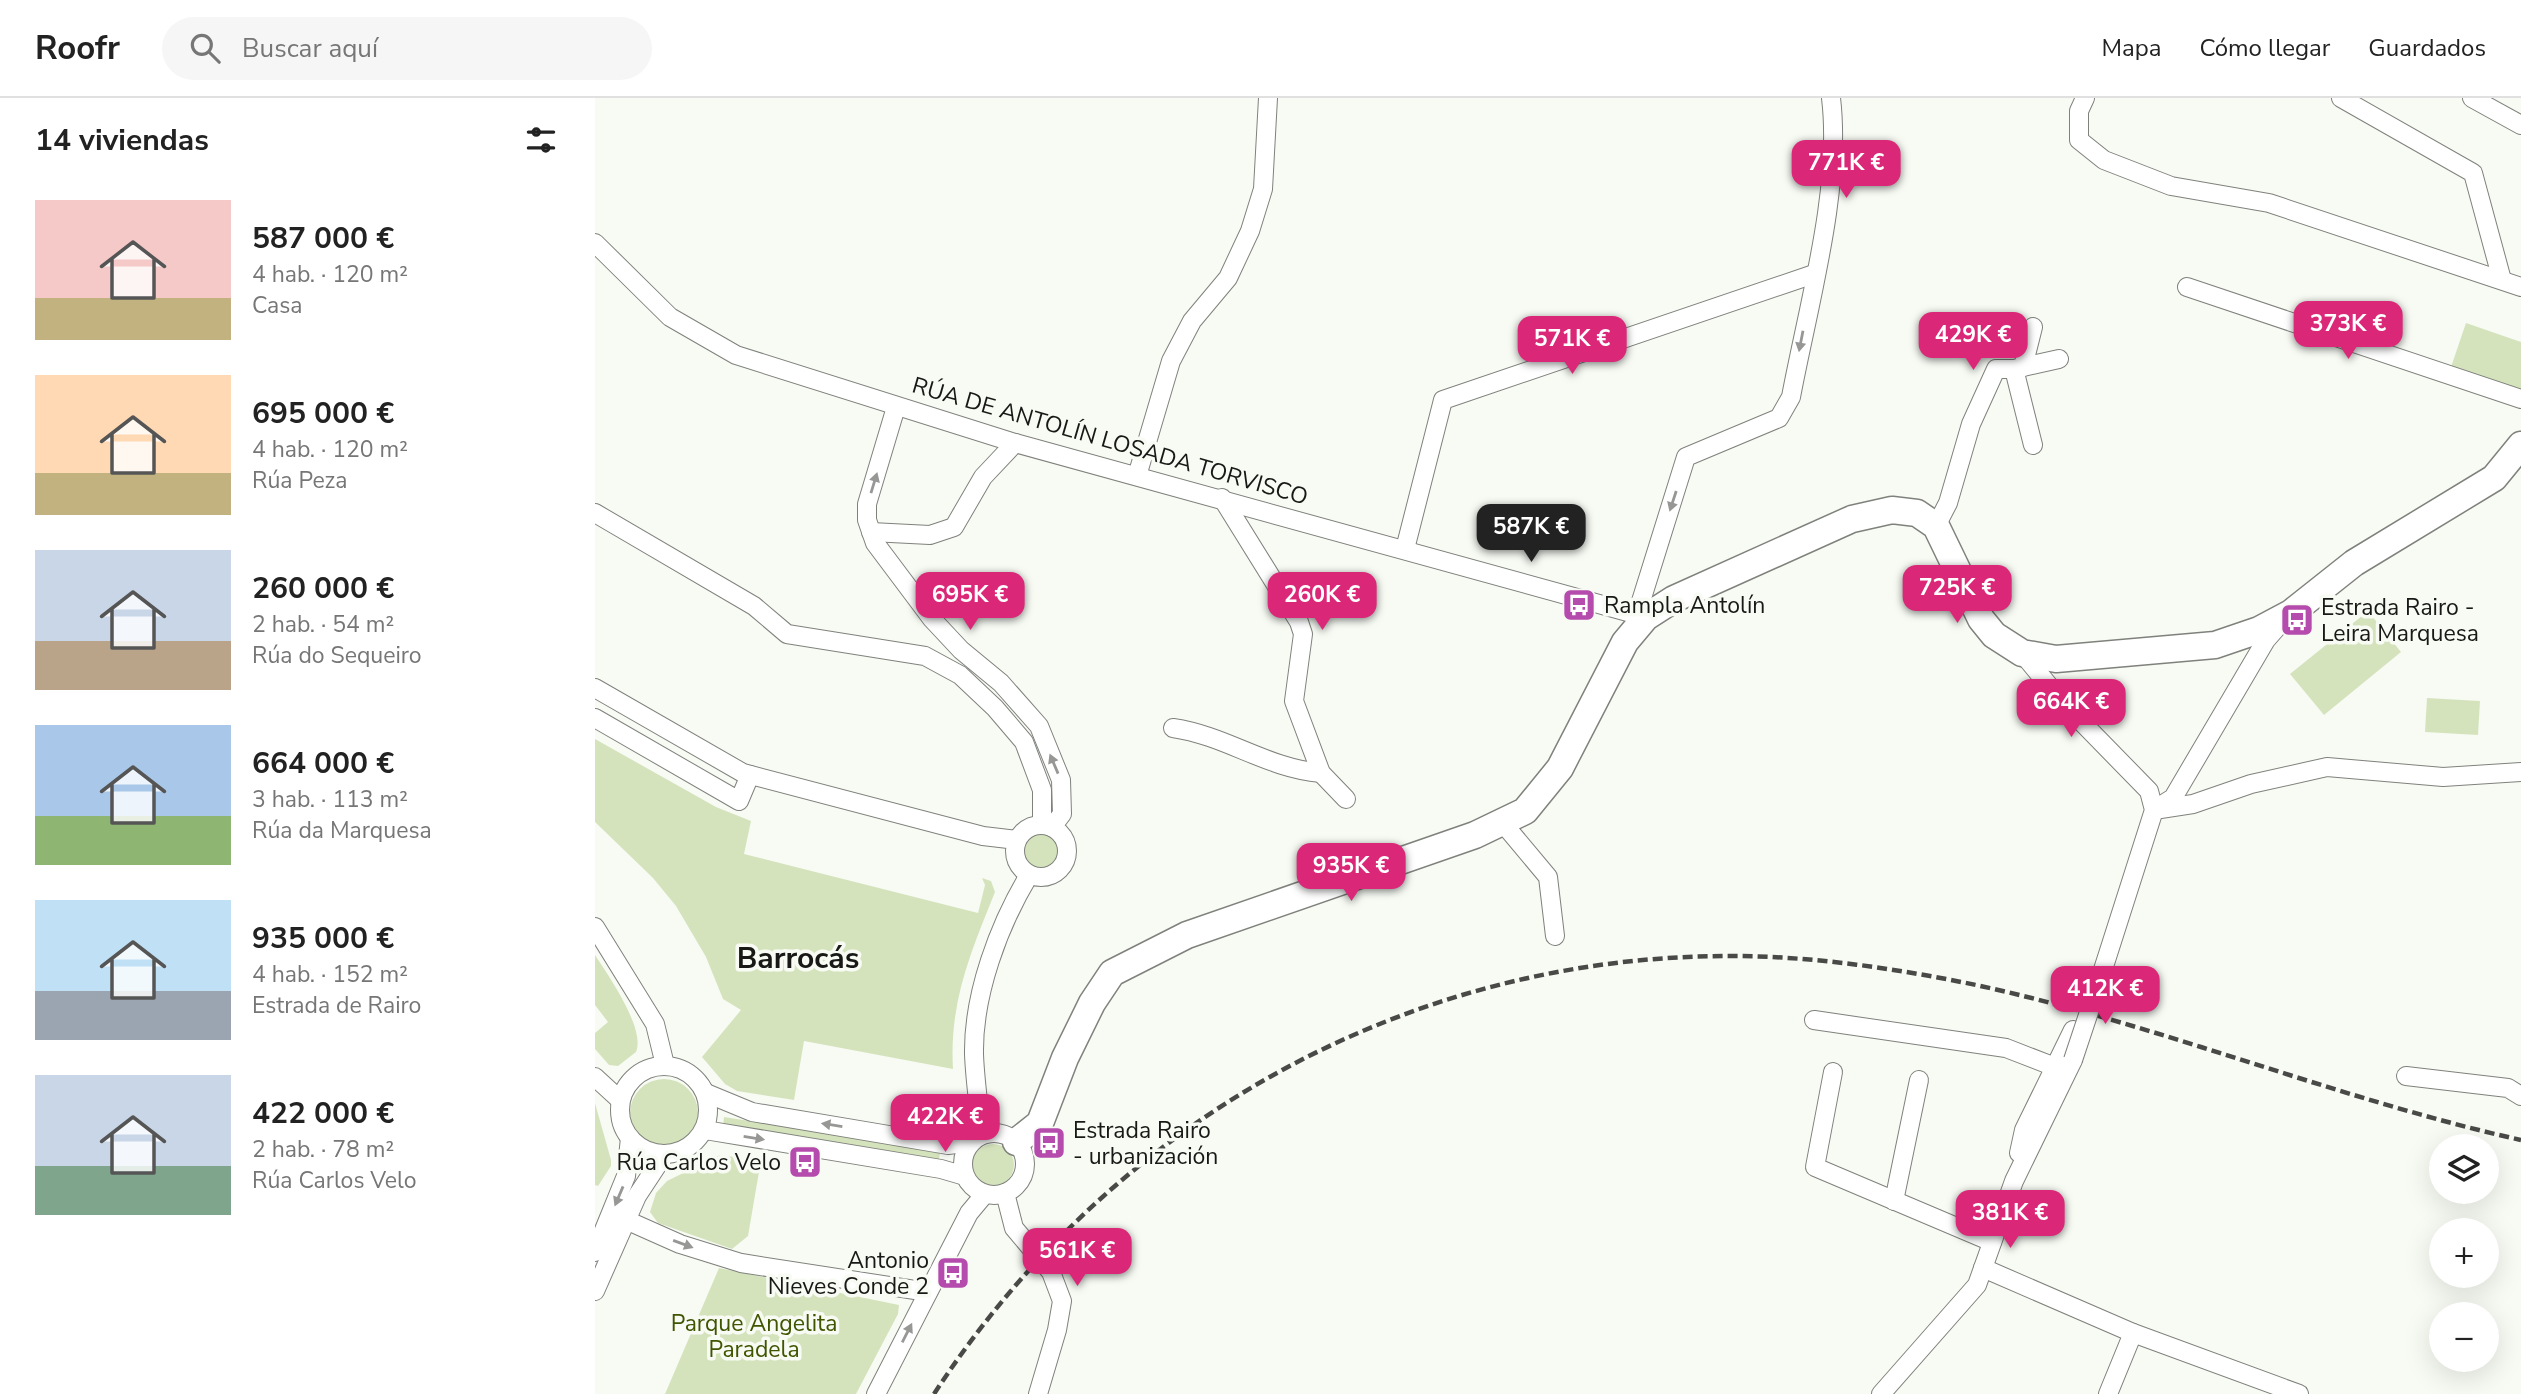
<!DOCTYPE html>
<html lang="es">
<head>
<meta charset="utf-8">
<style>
  :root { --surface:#fff; --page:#f6f6f6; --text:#222; --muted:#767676; --line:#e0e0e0; --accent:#db2777 }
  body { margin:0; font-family:"Nunito Sans",sans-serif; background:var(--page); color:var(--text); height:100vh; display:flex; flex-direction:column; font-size:26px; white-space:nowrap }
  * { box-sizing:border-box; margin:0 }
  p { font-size:23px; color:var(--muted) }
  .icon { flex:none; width:38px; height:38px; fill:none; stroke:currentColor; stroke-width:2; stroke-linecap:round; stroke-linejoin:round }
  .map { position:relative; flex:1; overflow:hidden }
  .panel { display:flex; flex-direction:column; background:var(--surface); width:595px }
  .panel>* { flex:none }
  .tools { position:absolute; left:1834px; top:1036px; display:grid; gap:14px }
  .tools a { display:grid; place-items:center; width:70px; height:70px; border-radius:50%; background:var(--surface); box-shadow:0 7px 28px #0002; font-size:35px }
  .price { position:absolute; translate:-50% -60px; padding:0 16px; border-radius:14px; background:var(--accent); color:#fff; font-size:23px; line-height:46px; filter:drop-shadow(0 2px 4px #0008) }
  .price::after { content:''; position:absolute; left:50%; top:42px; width:21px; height:16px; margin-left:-10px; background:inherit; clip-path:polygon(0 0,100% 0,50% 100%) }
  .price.current { background:#222; color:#fff }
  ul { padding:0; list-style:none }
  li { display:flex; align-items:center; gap:21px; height:175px; padding:0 35px }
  li span { display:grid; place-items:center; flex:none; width:196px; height:140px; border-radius:0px; color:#555 }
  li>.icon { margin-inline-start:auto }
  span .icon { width:84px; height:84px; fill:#fffc; stroke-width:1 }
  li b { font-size:30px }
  h2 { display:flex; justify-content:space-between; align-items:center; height:84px; padding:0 35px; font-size:30px }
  header { display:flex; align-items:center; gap:42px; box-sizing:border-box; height:98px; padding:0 35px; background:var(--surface); border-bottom:2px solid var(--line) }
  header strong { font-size:33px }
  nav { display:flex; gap:38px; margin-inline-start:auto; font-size:24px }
  .search { width:490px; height:63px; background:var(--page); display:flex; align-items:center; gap:18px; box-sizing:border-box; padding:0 24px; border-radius:38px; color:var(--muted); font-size:26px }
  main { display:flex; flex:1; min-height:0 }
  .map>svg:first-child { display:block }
  .green { fill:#d5e3bd }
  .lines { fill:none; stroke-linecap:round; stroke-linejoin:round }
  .street-casing { stroke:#7f827c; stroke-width:20 }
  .secondary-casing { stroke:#7f827c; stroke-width:29 }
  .street { stroke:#fff; stroke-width:18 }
  .secondary { stroke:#fff; stroke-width:26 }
  .rail { stroke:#494a47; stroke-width:4.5; stroke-dasharray:10 5; stroke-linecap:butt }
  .street-bridge-casing { stroke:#7f827c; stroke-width:20; stroke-linecap:butt }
  .street-bridge { stroke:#fff; stroke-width:18 }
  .oneway { fill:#979896 }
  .labels { text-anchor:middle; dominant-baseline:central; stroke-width:7; stroke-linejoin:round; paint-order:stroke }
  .street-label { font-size:23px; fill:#181916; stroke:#f8fbf4 }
  .poi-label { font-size:23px; fill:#181916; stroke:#f8fbf4; text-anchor:start }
  .park-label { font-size:23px; fill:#405500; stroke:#f8fbf4 }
  .district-label { font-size:30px; font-weight:bold; fill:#181916; stroke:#f8fbf4 }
</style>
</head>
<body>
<header>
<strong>Roofr</strong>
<div class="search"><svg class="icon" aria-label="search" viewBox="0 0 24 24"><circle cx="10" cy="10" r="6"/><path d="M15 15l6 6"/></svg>Buscar aquí</div>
<nav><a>Mapa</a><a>Cómo llegar</a><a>Guardados</a></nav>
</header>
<main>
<section class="panel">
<h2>14 viviendas<svg class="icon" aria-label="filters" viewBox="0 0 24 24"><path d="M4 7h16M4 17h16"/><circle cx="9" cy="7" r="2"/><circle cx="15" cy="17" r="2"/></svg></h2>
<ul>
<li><span style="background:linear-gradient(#f6c9c9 70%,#c2b280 0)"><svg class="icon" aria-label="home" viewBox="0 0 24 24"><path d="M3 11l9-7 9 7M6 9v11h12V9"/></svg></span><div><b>587 000 €</b><p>4 hab. · 120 m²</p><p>Casa</p></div></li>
<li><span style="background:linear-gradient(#ffd9b3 70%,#c2b280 0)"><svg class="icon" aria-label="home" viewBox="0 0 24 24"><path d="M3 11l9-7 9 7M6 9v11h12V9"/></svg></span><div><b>695 000 €</b><p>4 hab. · 120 m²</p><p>Rúa Peza</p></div></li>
<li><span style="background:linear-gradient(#c9d6e8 65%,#b9a48a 0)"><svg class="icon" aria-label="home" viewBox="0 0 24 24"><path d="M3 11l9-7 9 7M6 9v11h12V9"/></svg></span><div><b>260 000 €</b><p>2 hab. · 54 m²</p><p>Rúa do Sequeiro</p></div></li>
<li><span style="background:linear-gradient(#a9c7e8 65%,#8fb573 0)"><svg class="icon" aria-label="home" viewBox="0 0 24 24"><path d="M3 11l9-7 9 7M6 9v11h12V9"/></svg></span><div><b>664 000 €</b><p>3 hab. · 113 m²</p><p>Rúa da Marquesa</p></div></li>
<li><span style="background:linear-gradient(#bfe0f5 65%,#9aa5b1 0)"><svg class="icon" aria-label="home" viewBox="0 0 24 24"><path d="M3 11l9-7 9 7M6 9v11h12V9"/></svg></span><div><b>935 000 €</b><p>4 hab. · 152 m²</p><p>Estrada de Rairo</p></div></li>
<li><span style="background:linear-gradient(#c9d6e8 65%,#7fa58c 0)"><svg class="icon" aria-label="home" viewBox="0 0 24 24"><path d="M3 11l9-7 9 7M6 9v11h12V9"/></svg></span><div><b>422 000 €</b><p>2 hab. · 78 m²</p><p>Rúa Carlos Velo</p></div></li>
</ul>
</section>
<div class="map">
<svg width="1926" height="1296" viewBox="0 0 1926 1296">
  <rect width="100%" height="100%" fill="#f8fbf4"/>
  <g class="green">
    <path d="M1871,225L1926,244V291L1856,269Z"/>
    <path d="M1773,513L1806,554L1729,617L1695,576Z"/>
    <path d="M1832,600L1885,603L1883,637L1830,634Z"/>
    <path d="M0,641L121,709L156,723L149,756L383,815L390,787L387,780L396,783L400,794C376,854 354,904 358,971L209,943L199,1002L142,993L130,986L107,959L146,912L128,901L111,859L81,808L58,780L0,724Z"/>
    <circle cx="446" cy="753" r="17"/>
    <path d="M0,857C13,877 51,931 41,954L23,968L14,967L0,951V935L13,924L0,907Z"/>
    <circle cx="69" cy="1015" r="34"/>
    <path d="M0,1005L16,1062V1068L3,1088L0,1087Z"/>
    <path d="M129,1019L345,1053L344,1062L128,1028Z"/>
    <circle cx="398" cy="1067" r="21"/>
    <path d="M125,1057L161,1062L165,1068L153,1138L137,1151L63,1125L55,1114L61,1095L72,1083Z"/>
    <path d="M124,1170L304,1207L303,1216L261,1296H70Z"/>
  </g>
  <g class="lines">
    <defs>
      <g id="street">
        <path d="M1490,0L1484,13V42L1509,62L1576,88L1674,105L1926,189"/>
        <path d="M1746,0L1878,75L1907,182"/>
        <path d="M1877,0L1926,27"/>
        <path d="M0,145L75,219L141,257L420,345L1051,519"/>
        <path d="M1592,189L1926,301"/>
        <path d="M1428,269L1438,229"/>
        <path d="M1419,271L1464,261"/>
        <path d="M301,309L272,406V422L280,445L337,521L366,552L406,585L444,628L466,682L467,716L457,729"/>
        <path d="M542,378L576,263L597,223L633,180L655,133L668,91L673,0"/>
        <path d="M627,400L704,524L708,536L699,603L726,675L751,701"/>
        <path d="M0,415L159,508L192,536L330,558L365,577L400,610L429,644L447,692V727"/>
        <path d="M1341,428L1353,405L1376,326L1401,271H1419L1438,347"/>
        <path d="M276,434L335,437L359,429L388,379L420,345"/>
        <path d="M810,451L848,302L1219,176"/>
        <path d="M1042,516L1091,359L1184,320L1196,299C1213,208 1247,91 1236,0"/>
        <path d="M1427,555L1470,607L1554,693L1559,712L1505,881"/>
        <path d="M0,590L148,675L388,738L422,742"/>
        <path d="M0,620L144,703L155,677"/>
        <path d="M578,630C632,638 671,670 726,675"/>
        <path d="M1562,710L1578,700L1671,542L1685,526"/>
        <path d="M1559,712L1598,706L1656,686L1732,669L1848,679L1926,674"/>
        <path d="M907,724L953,779L960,838"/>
        <circle cx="446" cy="753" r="26"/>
        <path d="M0,829L60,926L70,967"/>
        <path d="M1219,922L1411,950L1460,969"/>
        <circle cx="69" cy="1012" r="44"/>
        <path d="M1238,974L1220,1069L1397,1144"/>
        <path d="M1811,978L1913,990L1926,998"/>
        <path d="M0,979L25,1002"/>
        <path d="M111,995L157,1014L353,1047L377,1044"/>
        <path d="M110,1032L346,1071L370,1078"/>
        <circle cx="399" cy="1066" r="31"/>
        <path d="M387,1037C384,1010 380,983 379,956C378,896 404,827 434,777"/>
        <path d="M1424,1055L1429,1032L1478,932"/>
        <path d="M410,1095L419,1130L456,1174L467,1203L462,1232L443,1296"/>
        <path d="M1299,1103L1324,982"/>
        <path d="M31,1122L85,1146L146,1165L333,1194"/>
        <path d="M0,1154L31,1078L35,1040"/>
        <path d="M1388,1170L1538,1235L1704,1296"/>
        <path d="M0,1193L42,1098L69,1057"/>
        <path d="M281,1296L374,1115L389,1097"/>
        <path d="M1286,1296L1382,1187L1419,1083L1478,962"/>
        <path d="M1513,1296L1538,1235"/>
      </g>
      <path id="secondary" d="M421,1044L445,1025L470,960L497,905L517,875L592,837L880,737L930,713L965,670L1030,544L1051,519L1079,501L1257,421L1297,412L1322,415L1341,428L1386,521L1399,537L1427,555L1461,561L1620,547L1664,532L1696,515L1759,465L1899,380L1926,347"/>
    </defs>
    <use href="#street" class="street-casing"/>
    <use href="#secondary" class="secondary-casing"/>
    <use href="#street" class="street"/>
    <use href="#secondary" class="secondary"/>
    <path class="rail" d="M339,1296C517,1022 816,855 1144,858C1223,859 1304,871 1381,887C1566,927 1742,1001 1926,1042"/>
    <defs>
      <path id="street-bridge" d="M1478,962L1505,881"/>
    </defs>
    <use href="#street-bridge" class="street-bridge-casing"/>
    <use href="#street-bridge" class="street-bridge"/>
  </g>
  <defs><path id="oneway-solid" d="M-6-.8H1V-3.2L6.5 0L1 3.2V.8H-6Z" transform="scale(1.75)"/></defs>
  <g class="oneway">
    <use href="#oneway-solid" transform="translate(1206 243) rotate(101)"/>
    <use href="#oneway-solid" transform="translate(279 385) rotate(-73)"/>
    <use href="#oneway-solid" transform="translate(1078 403) rotate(108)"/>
    <use href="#oneway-solid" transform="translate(459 666) rotate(-113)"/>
    <use href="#oneway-solid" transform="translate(237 1027) rotate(-171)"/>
    <use href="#oneway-solid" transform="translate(159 1040) rotate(9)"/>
    <use href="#oneway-solid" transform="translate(24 1098) rotate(113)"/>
    <use href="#oneway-solid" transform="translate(88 1146) rotate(20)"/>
    <use href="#oneway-solid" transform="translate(312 1235) rotate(-63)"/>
  </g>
  <defs>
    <symbol id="bus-square" viewBox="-11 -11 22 22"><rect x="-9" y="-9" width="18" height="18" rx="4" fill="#b44bad" stroke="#f8fbf4"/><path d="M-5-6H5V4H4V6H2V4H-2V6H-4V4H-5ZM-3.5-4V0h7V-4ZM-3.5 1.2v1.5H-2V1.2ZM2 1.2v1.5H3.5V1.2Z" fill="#fff"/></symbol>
  </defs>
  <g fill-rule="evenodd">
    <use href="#bus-square" x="965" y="488" width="38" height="38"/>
    <use href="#bus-square" x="1683" y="503" width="38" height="38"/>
    <use href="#bus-square" x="435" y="1026" width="38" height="38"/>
    <use href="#bus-square" x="191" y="1045" width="38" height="38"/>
    <use href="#bus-square" x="339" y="1156" width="38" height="38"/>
  </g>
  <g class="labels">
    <g class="street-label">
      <text transform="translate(515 343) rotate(16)">RÚA DE ANTOLÍN LOSADA TORVISCO</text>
    </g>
    <g class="poi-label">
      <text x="1009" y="507">Rampla Antolín</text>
      <text x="1726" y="509">Estrada Rairo -<tspan x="1726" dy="26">Leira Marquesa</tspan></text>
      <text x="478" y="1032">Estrada Rairo<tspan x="478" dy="26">- urbanización</tspan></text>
      <text x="186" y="1064" text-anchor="end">Rúa Carlos Velo</text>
      <text x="334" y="1162" text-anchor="end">Antonio<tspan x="334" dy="26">Nieves Conde 2</tspan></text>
    </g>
    <g class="park-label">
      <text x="159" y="1225">Parque Angelita<tspan x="159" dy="26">Paradela</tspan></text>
    </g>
    <g class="district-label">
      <text x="203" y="860">Barrocás</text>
    </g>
  </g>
</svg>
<div class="tools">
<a><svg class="icon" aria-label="layers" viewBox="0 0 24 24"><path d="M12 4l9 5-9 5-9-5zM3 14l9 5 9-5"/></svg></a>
<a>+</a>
<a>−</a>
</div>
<b class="price" style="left:1251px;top:102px">771K €</b>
<b class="price" style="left:1753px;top:263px">373K €</b>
<b class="price" style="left:1378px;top:274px">429K €</b>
<b class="price" style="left:977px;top:278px">571K €</b>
<b class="price current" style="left:936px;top:466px">587K €</b>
<b class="price" style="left:1362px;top:527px">725K €</b>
<b class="price" style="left:375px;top:534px">695K €</b>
<b class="price" style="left:727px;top:534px">260K €</b>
<b class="price" style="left:1476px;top:641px">664K €</b>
<b class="price" style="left:756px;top:805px">935K €</b>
<b class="price" style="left:1510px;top:928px">412K €</b>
<b class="price" style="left:350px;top:1056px">422K €</b>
<b class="price" style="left:1415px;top:1152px">381K €</b>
<b class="price" style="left:482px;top:1190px">561K €</b>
</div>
</main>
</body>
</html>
